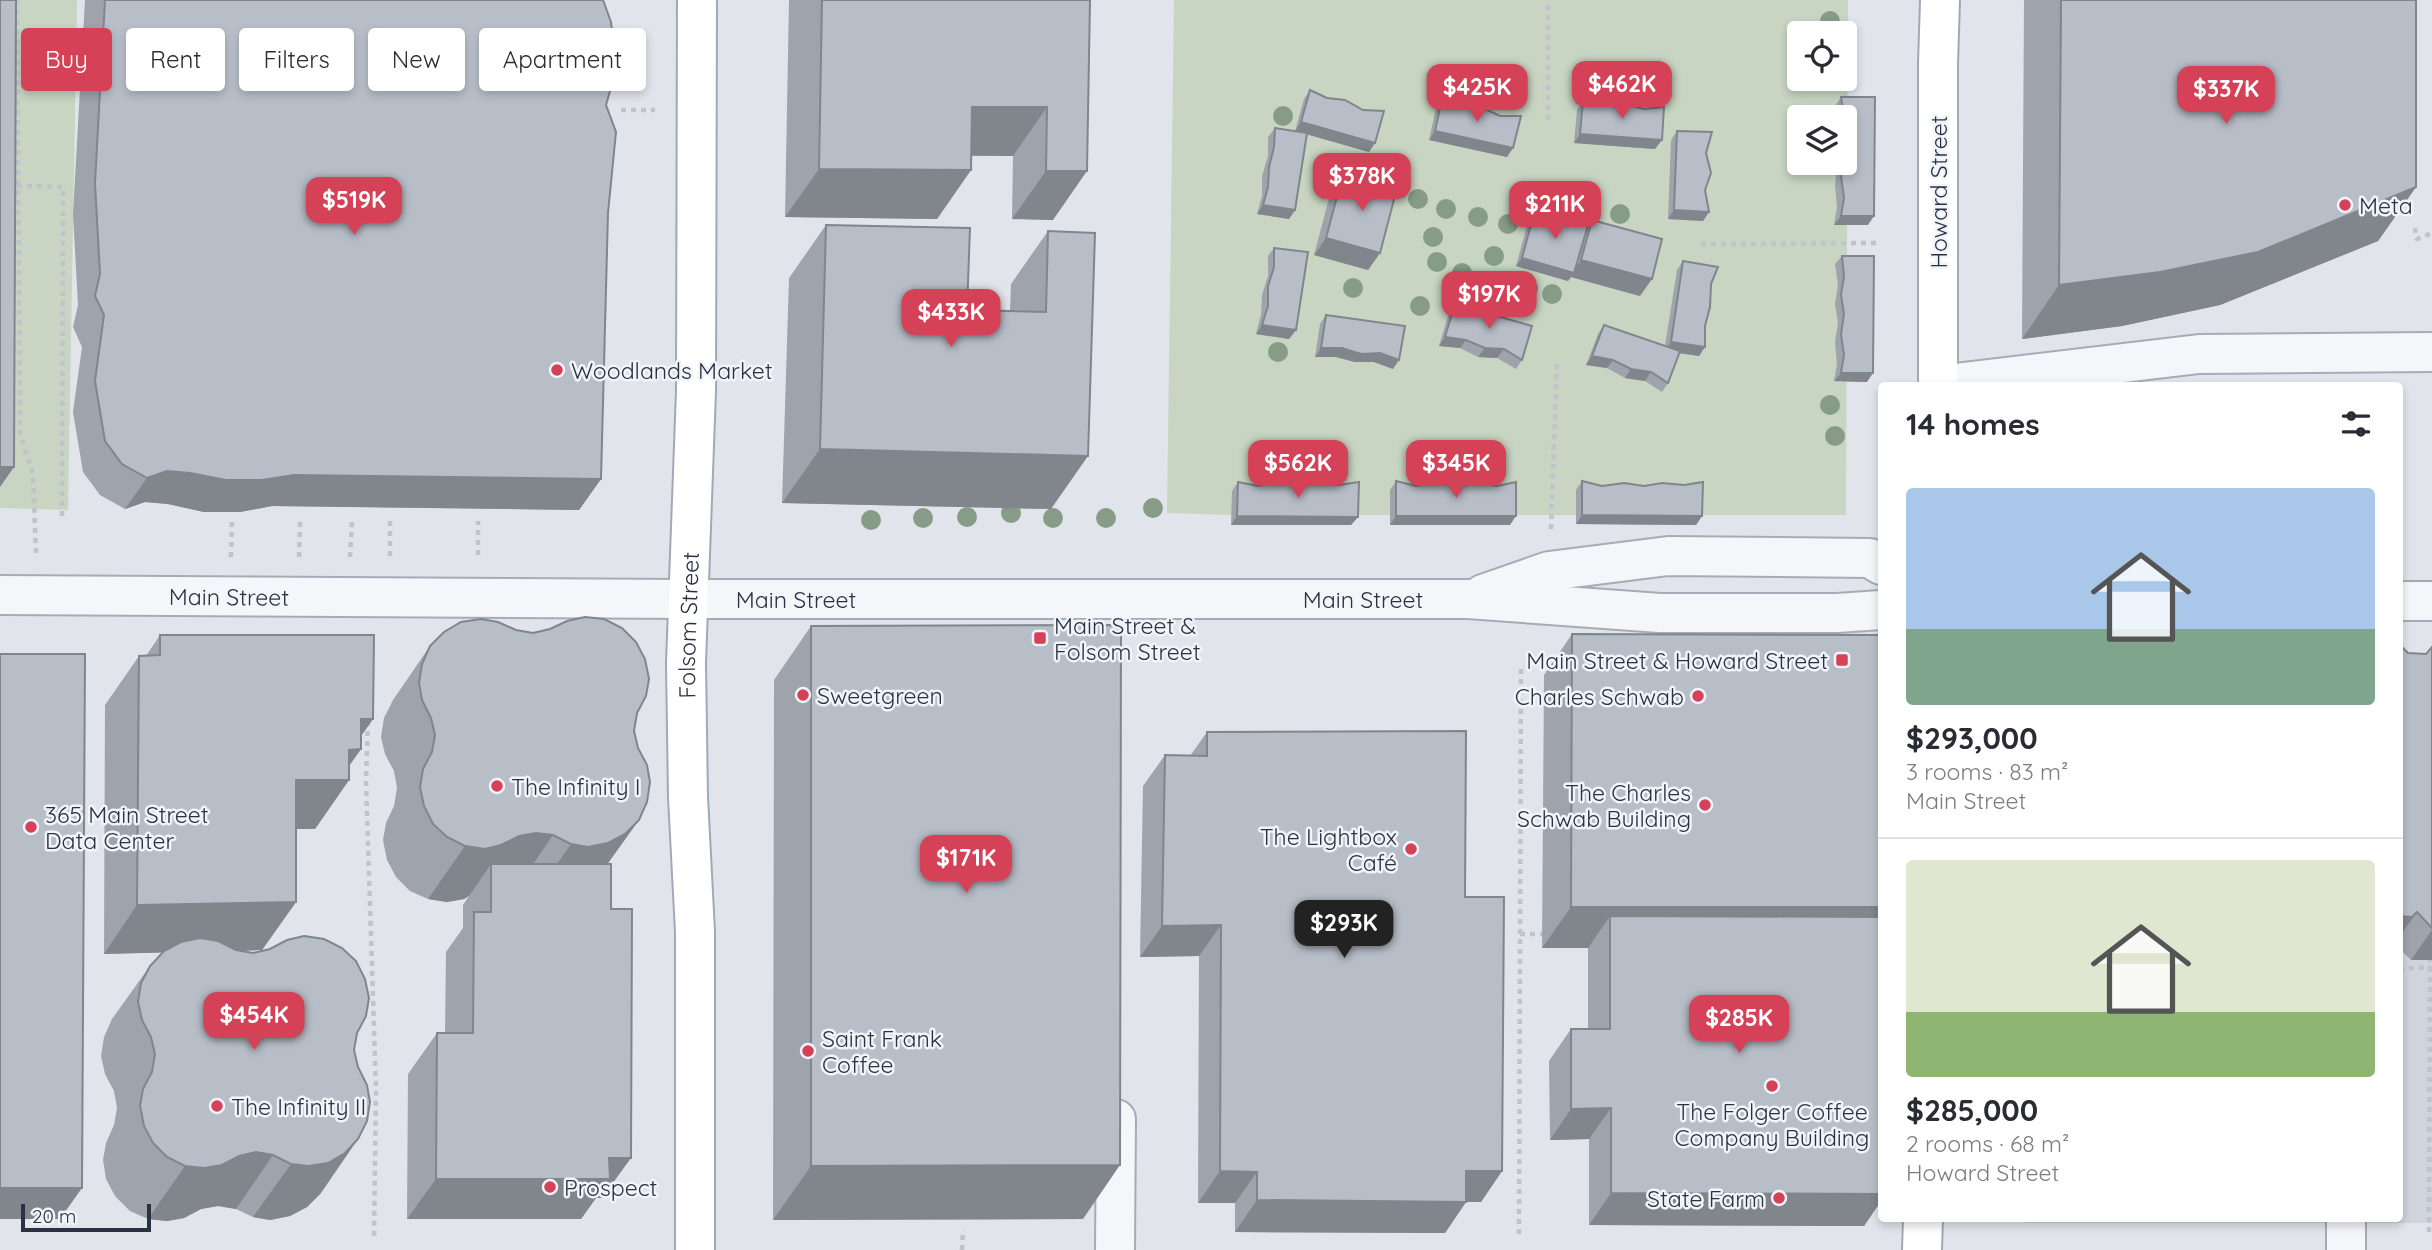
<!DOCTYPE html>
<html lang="en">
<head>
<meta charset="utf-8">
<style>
  :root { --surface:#fff; --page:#f7f7f7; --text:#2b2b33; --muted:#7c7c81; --line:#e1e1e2; --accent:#d54156 }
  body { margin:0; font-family:Quicksand,sans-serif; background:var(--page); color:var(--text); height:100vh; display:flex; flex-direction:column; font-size:26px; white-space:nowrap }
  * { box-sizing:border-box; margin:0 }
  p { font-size:23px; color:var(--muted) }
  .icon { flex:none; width:38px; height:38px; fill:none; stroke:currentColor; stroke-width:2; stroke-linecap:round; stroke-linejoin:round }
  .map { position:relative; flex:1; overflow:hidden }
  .side { position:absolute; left:1878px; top:382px; width:525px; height:840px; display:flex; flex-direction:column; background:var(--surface); border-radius:7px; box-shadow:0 4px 10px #0003 }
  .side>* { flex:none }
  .top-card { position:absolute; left:21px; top:28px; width:665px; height:63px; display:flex; gap:14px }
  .tools { position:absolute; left:1787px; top:21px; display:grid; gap:14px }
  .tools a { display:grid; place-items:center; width:70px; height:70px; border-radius:7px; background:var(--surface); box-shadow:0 4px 10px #0003; font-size:35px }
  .scale { position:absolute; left:21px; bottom:18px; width:130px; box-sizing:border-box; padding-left:7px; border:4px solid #293243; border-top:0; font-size:19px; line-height:24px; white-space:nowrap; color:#293243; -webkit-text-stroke:5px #f1f4f8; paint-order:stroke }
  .price { position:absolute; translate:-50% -60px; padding:0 16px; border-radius:14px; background:var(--accent); color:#fff; font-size:23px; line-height:46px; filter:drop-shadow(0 2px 4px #0008) }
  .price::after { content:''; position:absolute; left:50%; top:42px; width:21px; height:16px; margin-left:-10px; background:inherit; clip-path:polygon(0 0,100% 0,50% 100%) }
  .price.on { background:#222; color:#fff }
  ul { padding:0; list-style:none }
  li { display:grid; align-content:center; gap:14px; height:371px; padding:0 28px }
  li+li { border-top:2px solid var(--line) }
  li span { display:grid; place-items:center; height:217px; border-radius:7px; color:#555 }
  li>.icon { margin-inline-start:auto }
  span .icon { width:126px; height:126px; fill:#fffc; stroke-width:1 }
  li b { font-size:30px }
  h2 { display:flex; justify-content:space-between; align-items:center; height:84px; padding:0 28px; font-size:30px }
  .tag { padding:0 24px; border-radius:7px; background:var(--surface); box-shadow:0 4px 10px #0003; font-size:24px; line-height:63px }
  .tag.on { background:var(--accent); color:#fff }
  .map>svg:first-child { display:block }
  .built { fill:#cfd4dd }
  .green { fill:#c7d5c2; fill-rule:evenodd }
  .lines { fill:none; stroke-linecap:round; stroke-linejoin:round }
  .minor-casing { stroke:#a6acb5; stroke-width:42 }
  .major-casing { stroke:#a0a9b7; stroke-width:42 }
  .path { stroke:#bfc3ca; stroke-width:4.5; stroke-dasharray:5 5; stroke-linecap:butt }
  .minor { stroke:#f4f6f9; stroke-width:38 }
  .major { stroke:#fff; stroke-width:38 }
  .tree { fill:#879c87 }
  .wall { fill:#9ea3ac }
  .shaded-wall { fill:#81858c }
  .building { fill:#b8bec8; stroke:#81858c; stroke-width:2 }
  .poi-dot { fill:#d54156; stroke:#f1f4f8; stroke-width:2.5 }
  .labels { text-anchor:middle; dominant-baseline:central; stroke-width:5; stroke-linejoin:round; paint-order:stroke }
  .street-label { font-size:23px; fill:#293243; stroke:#f1f4f8 }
  .poi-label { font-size:23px; fill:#293243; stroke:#f1f4f8; text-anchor:start }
</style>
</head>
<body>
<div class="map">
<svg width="2432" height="1250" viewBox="0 0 2432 1250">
  <rect width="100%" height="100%" fill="#e1e5eb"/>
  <path class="built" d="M2399,680H2432V1223H2026V1218H2399Z"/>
  <g class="green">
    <path d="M0,0H77L68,510L0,508Z"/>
    <path d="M1174,0H1848L1846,515H1231L1167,513ZM1799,33H1844V79H1799ZM1799,117H1844V163H1799Z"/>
  </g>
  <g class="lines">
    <defs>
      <g id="minor">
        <path d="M1938,385L2199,354L2432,352"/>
        <path d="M1483,594L1549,571L1668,556L1870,558L1881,565"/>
        <path id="s1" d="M0,595L689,599H1468L1660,613H1837L1881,610"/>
        <path d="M2399,601H2432"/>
        <path d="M1115,1250L1116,1119"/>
        <path d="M2346,1250V1218"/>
      </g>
      <g id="major">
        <path d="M1938,385V64L1940,0"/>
        <path id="s2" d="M695,1250V932L688,797L686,663L696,391L697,0"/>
        <path d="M1922,1250L1923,1218"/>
      </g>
    </defs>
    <use href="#minor" class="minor-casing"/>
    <use href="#major" class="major-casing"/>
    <g class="path">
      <path d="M17,0L20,433L33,474L36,554"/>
      <path d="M621,110H655"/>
      <path d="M1548,120V0"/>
      <path d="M17,186L63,187L62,520"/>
      <path d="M2415,228L2417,239L2432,233"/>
      <path d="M1701,244L1877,243"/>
      <path d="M1551,529L1557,362"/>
      <path d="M478,555V521"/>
      <path d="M390,556V520"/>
      <path d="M231,557L232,521"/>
      <path d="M299,557L300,521"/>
      <path d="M350,557L352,521"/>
      <path d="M368,721L366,781L376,1090L374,1238"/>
      <path d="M1520,934H1542"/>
      <path d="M2399,969L2431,967"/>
      <path d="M2429,1232L2430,960"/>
      <path d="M1519,1234L1521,668"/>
      <path d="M962,1250L963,1230"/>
    </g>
    <use href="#minor" class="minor"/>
    <use href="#major" class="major"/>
  </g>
  <g class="tree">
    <circle cx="1830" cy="21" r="10"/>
    <circle cx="1283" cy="116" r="10"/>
    <circle cx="1542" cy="195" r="10"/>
    <circle cx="1418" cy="199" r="10"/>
    <circle cx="1446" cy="209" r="10"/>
    <circle cx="1620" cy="214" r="10"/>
    <circle cx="1478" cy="217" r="10"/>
    <circle cx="1508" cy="224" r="10"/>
    <circle cx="1433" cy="237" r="10"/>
    <circle cx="1494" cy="256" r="10"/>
    <circle cx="1437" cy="262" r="10"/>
    <circle cx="1462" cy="273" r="10"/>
    <circle cx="1495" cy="282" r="10"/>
    <circle cx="1353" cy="288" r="10"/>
    <circle cx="1528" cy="288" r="10"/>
    <circle cx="1552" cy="294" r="10"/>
    <circle cx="1420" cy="306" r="10"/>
    <circle cx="1278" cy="352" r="10"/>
    <circle cx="1830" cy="405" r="10"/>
    <circle cx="1835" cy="436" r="10"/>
    <circle cx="1153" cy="508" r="10"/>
    <circle cx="1011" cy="513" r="10"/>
    <circle cx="967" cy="517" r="10"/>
    <circle cx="923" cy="518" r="10"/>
    <circle cx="1053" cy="518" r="10"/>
    <circle cx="1106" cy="518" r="10"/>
    <circle cx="871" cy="520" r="10"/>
  </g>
  <g class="wall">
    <path d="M85,0H603L608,213L601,479L579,510L272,506L240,512H204L168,504L145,502L125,509L100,495L83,472L73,412L82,347L73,327L78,305L73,214Z"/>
    <path d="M789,0H1090L1053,220L1012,219L1013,156H971V170L937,219L785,217Z"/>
    <path d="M2024,0H2416V187L2378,241L2220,305L2122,326L2022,339Z"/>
    <path d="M1310,90L1369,152L1307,134L1295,210L1289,219L1257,214L1262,196V176L1268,156V137L1275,128L1295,131L1304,99Z"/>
    <path d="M1841,97L1868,225H1834L1837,207L1835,185L1837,163H1844V117H1837L1835,106Z"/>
    <path d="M1442,99L1462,107L1507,157L1429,140L1436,108Z"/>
    <path d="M1583,101L1603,105L1655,149L1574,143L1577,110Z"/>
    <path d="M1677,131L1706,153L1705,190L1709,212L1703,221L1668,219L1671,140Z"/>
    <path d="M1343,174L1380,253L1368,270L1314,255L1331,191Z"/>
    <path d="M1535,210L1586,229L1592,220L1640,296L1571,277L1568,281L1516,266L1529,218Z"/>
    <path d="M826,225L967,310L1010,311L1011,284L1048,231L1051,509L782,503L789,278Z"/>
    <path d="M1274,248L1296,330L1289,339L1256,334L1261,315L1262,295L1268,276V256Z"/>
    <path d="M1842,256L1867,382L1834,381L1837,364L1835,342L1838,323L1835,304L1838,285L1835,264Z"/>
    <path d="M1683,261L1711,284L1705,326L1699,356L1679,353L1668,383L1662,392L1645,381L1625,378L1607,368L1586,365L1598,334L1604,325L1665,346L1677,270Z"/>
    <path d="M1455,304L1522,360L1516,369L1497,358L1478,357L1460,348L1439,346L1449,313Z"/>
    <path d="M1326,315L1393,369L1374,362H1355L1336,357H1315L1320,324Z"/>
    <path d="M1396,481L1510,525H1390V490Z"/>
    <path d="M1582,481L1702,516L1696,525L1576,524V490Z"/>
    <path d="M1238,482L1358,517L1351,525H1231L1232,491Z"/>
    <path d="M811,626L1083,1219L773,1220L774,680Z"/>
    <path d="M1572,634L1881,907V1201L1864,1226L1589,1225V1139L1550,1140L1549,1061L1571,1029H1588V948H1542L1544,675Z"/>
    <path d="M160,635L373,719L361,736V749L349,766V780L315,829H296V902L262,950L239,951L357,1033L321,1193L307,1207L290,1216L270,1220L253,1217L236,1209L218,1206L201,1209L184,1218L167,1221L148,1219L130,1211L115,1196L106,1179L103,1160L106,1143L114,1125L117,1108L114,1091L105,1074L101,1056L104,1037L112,1019L150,966L163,952L104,954L105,705L139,656H146Z"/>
    <path d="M430,646L637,713L608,864L602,1198H596L581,1219H407L408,1074L437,1033H445L446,952L463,928V905L469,896L464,899L447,902L428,899L410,891L396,877L387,860L383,840L386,823L394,806L397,788L394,771L385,754L381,737L384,718L393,700Z"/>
    <path d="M2399,646L2408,653L2426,654L2432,647V960H2411L2399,948Z"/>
    <path d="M1207,732L1465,897L1502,1171L1481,1202H1466L1445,1233L1235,1232V1203H1198L1199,956L1140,957L1143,786L1165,755L1190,756Z"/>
  </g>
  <g class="shaded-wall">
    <path d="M972,107H1047L1013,156L938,155Z"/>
    <path d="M1301,122L1375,143L1369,152L1295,131Z"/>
    <path d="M1435,131L1513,148L1507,157L1429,140Z"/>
    <path d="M1580,134L1662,140L1655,149L1574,143Z"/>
    <path d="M819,169L971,170L937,219L785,217Z"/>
    <path d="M1046,171H1087L1053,220L1012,219Z"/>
    <path d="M2416,187L2378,241L2220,305L2122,326L2022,339L2059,285Z"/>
    <path d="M1263,205L1295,210L1289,219L1257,214Z"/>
    <path d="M1674,210L1709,212L1703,221L1668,219Z"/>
    <path d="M1841,216H1874L1868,225H1834Z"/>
    <path d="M1326,238L1380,253L1368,270L1314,255Z"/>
    <path d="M1522,258L1573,272L1581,260L1652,279L1640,296L1571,277L1568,281L1516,266Z"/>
    <path d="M1262,325L1296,330L1289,339L1256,334Z"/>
    <path d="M1445,337L1466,340L1460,348L1439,346Z"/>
    <path d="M1671,342L1705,347L1699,356L1665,351Z"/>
    <path d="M1321,348H1342L1380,353L1399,360L1393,369L1374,362H1355L1336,357H1315Z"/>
    <path d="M1485,348L1504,349L1497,358L1478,357Z"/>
    <path d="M1592,356L1613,360L1607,368L1586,365Z"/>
    <path d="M1631,369L1651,372L1645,381L1625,378Z"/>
    <path d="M1841,373H1873L1867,382L1834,381Z"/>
    <path d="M820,449L1088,456L1051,509L782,503Z"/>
    <path d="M0,467H14L0,487Z"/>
    <path d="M167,471L294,475L601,479L579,510L272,506L240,512H204L168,504L145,502L125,509L147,478Z"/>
    <path d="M1582,515L1702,516L1696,525L1576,524Z"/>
    <path d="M1237,516L1358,517L1351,525H1231Z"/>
    <path d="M1396,516H1516L1510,525H1390Z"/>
    <path d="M361,719H373L351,750L361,749L339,780H349L315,829H262L296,780Z"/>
    <path d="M639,820L601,873L533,898L571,844Z"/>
    <path d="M536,833L553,835L516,889L491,864L469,896L464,899L447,902L428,899L465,846Z"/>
    <path d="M296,902L262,950L104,954L137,905Z"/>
    <path d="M1571,907H1881V926L1610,916L1588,948H1542Z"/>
    <path d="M2417,912L2399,937V916Z"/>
    <path d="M1221,925L1199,956L1140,957L1162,926Z"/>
    <path d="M2432,930V960H2411Z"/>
    <path d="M1611,1108L1589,1139L1550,1140L1571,1109Z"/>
    <path d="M358,1139L321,1193L307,1207L290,1216L270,1220L253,1217L291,1164Z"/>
    <path d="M256,1152L273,1155L236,1209L218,1206L201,1209L184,1218L167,1221L148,1219L185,1166Z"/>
    <path d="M609,1158H631L602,1198H596L581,1219H407L436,1179Z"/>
    <path d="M1120,1165L1083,1219L773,1220L811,1166Z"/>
    <path d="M1220,1171L1257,1172L1235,1203H1198Z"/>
    <path d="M1466,1171H1502L1481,1202H1466L1445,1233L1235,1232L1257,1200Z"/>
    <path d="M0,1188H82L60,1219H0Z"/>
    <path d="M1611,1193L1881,1194V1201L1864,1226L1589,1225Z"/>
    <path d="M2030,1218H2333L2332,1220H2029Z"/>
  </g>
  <g class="building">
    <path d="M0,0H16L14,467H0Z"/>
    <path d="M105,0H603L611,22L617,67L606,105L616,132L608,213L601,479L294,475L262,480H226L190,473L167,471L147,478L122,464L105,441L95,381L104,315L95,296L100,274L95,183Z"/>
    <path d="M822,0H1090L1087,171H1046L1047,107H972L971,170L819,169Z"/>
    <path d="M2061,0H2416V187L2258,252L2160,272L2059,285Z"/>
    <path d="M1310,90L1327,98L1345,100L1363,110L1384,111L1375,143L1301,122Z"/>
    <path d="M1841,97H1875L1874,216H1841L1844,198L1841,176L1843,163H1844V117Z"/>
    <path d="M1442,99L1462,107H1481L1500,116H1521L1513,148L1435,131Z"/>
    <path d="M1583,101L1603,105L1625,104L1644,109L1664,107L1662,140L1580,134Z"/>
    <path d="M1275,128L1307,133L1295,210L1263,205L1268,187L1269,167L1274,147Z"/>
    <path d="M1677,131L1712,132L1706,153L1711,173L1705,190L1709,212L1674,210Z"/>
    <path d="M1343,174L1397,188L1380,253L1326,238Z"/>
    <path d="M1535,210L1588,225L1574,273L1522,258Z"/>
    <path d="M1592,220L1662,239L1652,279L1581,260Z"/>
    <path d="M826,225L970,228L967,310L1046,312L1048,231L1095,233L1088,456L820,449Z"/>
    <path d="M1274,248L1308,252L1296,330L1262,325L1268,306V286L1274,267Z"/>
    <path d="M1842,256H1874L1873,373H1841L1844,355L1841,334L1844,314L1841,295L1844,276Z"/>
    <path d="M1683,261L1718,267L1711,284L1710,307L1705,326V347L1671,342Z"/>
    <path d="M1455,304L1532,326L1522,360L1504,349L1485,348L1466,340L1445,337Z"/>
    <path d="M1326,315L1405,326L1399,360L1380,353L1361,354L1342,348H1321Z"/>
    <path d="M1604,325L1680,351L1668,383L1651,372L1631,369L1613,360L1592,356Z"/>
    <path d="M1396,481L1416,486L1437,483L1458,487L1476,483L1497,486L1516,482V516H1396Z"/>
    <path d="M1582,481L1602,486L1624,483L1644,486L1662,483L1684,485L1703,482L1702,516L1582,515Z"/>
    <path d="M1238,482L1258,486L1279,483L1300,486L1318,483L1339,485L1359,482L1358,517L1237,516Z"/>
    <path d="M585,617L604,619L622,628L636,642L645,659L649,679L646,696L637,713L634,731L638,748L647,765L650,782L647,802L639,820L625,834L608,843L588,847L571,844L553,835L536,833L519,836L501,845L485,849L465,846L447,837L433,824L424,806L420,787L423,769L432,752L435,735L431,718L422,700L419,683L422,664L430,646L444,632L461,622L481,619L498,622L516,630L533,633L550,629L567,621Z"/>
    <path d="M1121,625L1120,1165L811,1166V626Z"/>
    <path d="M1572,634L1881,635V907H1571Z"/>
    <path d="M160,635H374L373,719H361V749L349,750V780H296V902L137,905L139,656L160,655Z"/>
    <path d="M2399,646H2401L2408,653L2426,654L2432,647V928L2417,912L2412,917L2399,916Z"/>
    <path d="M0,654H85L82,1188H0Z"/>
    <path d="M1466,731L1465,897H1504L1502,1171H1466V1202L1257,1200V1172L1220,1171L1221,925L1162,926L1165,755L1207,756V732Z"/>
    <path d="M491,864H611V909H632L631,1158H609L610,1179H436L437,1033H473L474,912H491Z"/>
    <path d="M1610,916L1881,917V1194L1611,1193V1108L1571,1109V1029H1610Z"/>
    <path d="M304,936L324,939L342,948L356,961L365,979L369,998L366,1016L357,1033L354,1050L358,1067L367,1085L370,1102L367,1121L358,1139L345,1153L328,1163L308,1166L291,1164L273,1155L256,1152L239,1156L222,1165L204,1168L185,1166L167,1157L153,1143L144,1126L140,1106L143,1089L152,1072L155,1054L151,1037L142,1020L138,1002L141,983L150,966L164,951L181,942L200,938L218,941L236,950L253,953L270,949L287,940Z"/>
  </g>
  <g class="poi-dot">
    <circle cx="2345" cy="205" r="7"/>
    <circle cx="557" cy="370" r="7"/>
    <rect x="1033" y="631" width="14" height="14" rx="3.5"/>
    <rect x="1835" y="653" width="14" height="14" rx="3.5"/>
    <circle cx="803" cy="695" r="7"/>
    <circle cx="1698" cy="696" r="7"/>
    <circle cx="497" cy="786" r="7"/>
    <circle cx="1705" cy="805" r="7"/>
    <circle cx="31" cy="827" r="7"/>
    <circle cx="1411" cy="849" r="7"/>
    <circle cx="808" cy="1051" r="7"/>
    <circle cx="1772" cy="1086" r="7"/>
    <circle cx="217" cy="1106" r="7"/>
    <circle cx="550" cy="1187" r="7"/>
    <circle cx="1779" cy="1198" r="7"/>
  </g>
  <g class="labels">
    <g class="street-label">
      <text transform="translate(1938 192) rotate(-90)">Howard Street</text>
      <text stroke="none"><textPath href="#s1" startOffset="229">Main Street</textPath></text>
      <text stroke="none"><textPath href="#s1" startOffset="796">Main Street</textPath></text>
      <text stroke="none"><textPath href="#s1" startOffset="1363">Main Street</textPath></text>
      <text stroke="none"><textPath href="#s2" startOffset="625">Folsom Street</textPath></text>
    </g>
    <g class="poi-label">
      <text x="2359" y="205">Meta</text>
      <text x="571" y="370">Woodlands Market</text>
      <text x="1054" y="625">Main Street &amp;<tspan x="1054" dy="26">Folsom Street</tspan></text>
      <text x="1828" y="660" text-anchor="end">Main Street &amp; Howard Street</text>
      <text x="817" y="695">Sweetgreen</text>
      <text x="1684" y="696" text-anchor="end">Charles Schwab</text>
      <text x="511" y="786">The Infinity I</text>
      <text x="1691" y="792" text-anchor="end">The Charles<tspan x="1691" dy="26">Schwab Building</tspan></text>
      <text x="45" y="814">365 Main Street<tspan x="45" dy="26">Data Center</tspan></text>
      <text x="1397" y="836" text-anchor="end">The Lightbox<tspan x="1397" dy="26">Café</tspan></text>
      <text x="822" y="1038">Saint Frank<tspan x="822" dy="26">Coffee</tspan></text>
      <text x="231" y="1106">The Infinity II</text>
      <text x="1772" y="1111" text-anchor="middle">The Folger Coffee<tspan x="1772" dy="26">Company Building</tspan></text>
      <text x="564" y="1187">Prospect</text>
      <text x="1765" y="1198" text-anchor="end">State Farm</text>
    </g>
  </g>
</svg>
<div class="tools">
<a><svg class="icon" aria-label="locate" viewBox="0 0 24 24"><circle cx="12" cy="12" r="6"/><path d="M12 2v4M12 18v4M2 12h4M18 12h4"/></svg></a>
<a><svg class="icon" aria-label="layers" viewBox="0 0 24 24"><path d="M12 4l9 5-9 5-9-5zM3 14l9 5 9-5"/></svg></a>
</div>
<div class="scale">20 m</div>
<b class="price" style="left:1622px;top:121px">$462K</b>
<b class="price" style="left:1477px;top:124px">$425K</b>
<b class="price" style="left:2226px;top:126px">$337K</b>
<b class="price" style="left:1362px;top:213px">$378K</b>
<b class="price" style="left:354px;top:237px">$519K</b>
<b class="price" style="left:1555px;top:241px">$211K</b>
<b class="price" style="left:1489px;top:331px">$197K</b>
<b class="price" style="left:951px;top:349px">$433K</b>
<b class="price" style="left:1298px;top:500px">$562K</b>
<b class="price" style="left:1456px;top:500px">$345K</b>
<b class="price" style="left:966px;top:895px">$171K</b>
<b class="price on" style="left:1344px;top:960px">$293K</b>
<b class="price" style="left:254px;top:1052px">$454K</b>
<b class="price" style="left:1739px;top:1055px">$285K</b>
<div class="top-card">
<a class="tag on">Buy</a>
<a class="tag">Rent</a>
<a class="tag">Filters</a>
<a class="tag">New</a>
<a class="tag">Apartment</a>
</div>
<section class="side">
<h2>14 homes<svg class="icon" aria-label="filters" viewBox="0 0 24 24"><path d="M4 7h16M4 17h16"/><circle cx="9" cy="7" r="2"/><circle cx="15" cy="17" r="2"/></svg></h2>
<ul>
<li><span style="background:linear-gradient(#a9c7e8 65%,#7fa58c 0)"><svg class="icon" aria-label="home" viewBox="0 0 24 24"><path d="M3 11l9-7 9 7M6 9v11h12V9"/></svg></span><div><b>$293,000</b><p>3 rooms · 83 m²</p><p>Main Street</p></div></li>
<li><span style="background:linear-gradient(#dfe7d0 70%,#8fb573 0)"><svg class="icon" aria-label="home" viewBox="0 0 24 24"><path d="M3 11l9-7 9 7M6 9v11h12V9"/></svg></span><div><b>$285,000</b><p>2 rooms · 68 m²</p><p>Howard Street</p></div></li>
</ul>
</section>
</div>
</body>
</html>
